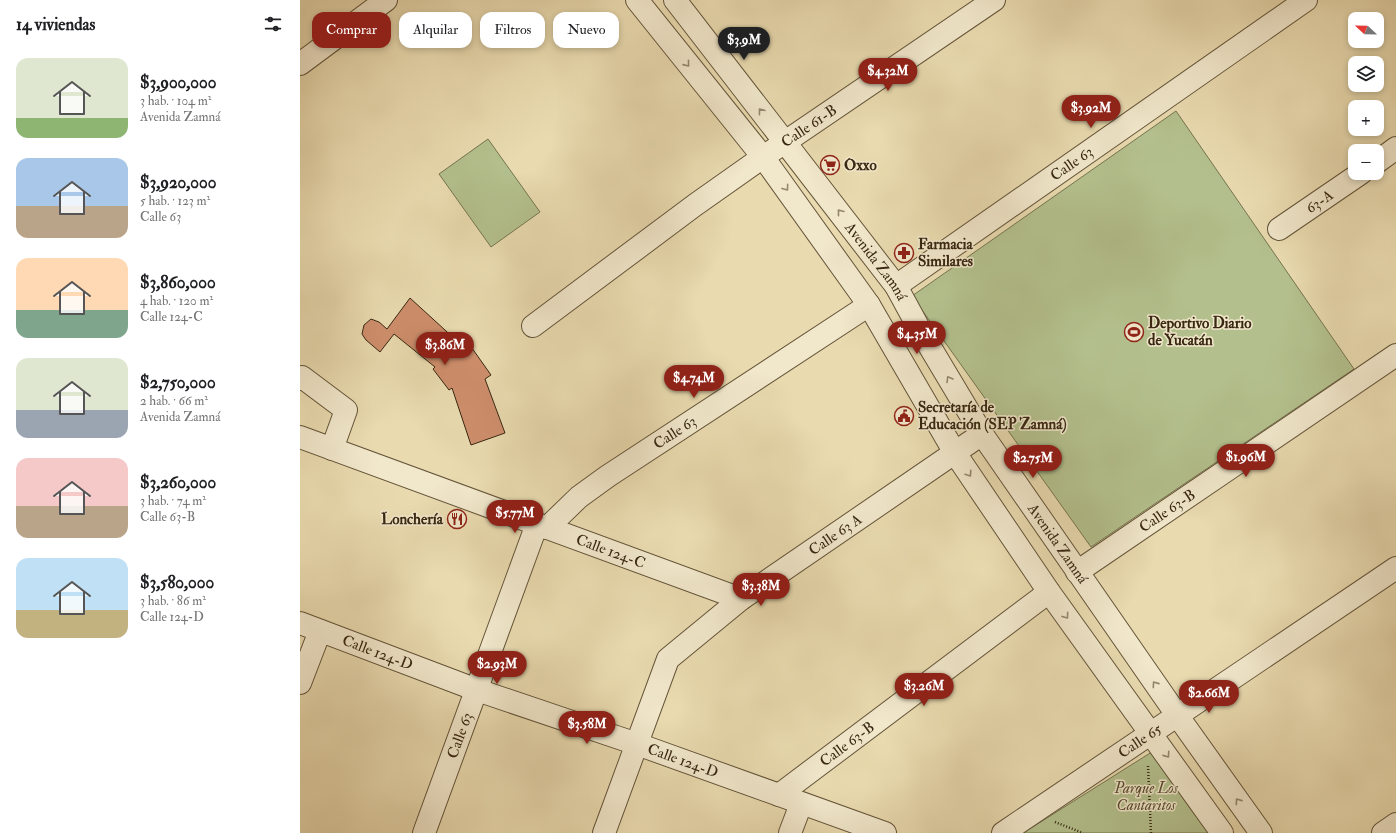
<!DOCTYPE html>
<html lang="es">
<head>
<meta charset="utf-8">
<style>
  :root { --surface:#fff; --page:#f2f2f2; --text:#202124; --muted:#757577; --accent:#8f2418 }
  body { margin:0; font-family:"IM FELL Double Pica",serif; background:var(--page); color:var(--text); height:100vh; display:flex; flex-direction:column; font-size:15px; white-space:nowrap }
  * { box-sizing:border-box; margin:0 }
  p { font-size:13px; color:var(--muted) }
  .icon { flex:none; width:22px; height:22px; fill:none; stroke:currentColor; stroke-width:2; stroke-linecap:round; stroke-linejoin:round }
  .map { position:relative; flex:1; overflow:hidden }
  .side { display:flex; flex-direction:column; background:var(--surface); width:300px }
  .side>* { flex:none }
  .hud { position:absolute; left:12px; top:12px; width:380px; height:36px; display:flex; gap:8px }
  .needle { width:26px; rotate:292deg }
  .tools { position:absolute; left:1048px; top:12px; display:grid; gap:8px }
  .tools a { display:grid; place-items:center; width:36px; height:36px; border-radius:8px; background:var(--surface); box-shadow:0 2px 6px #0003; font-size:20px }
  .price { position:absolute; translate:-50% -34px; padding:0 9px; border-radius:14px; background:var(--accent); color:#fff; font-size:13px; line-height:26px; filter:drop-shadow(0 1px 2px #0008) }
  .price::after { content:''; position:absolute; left:50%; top:24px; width:12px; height:9px; margin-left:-6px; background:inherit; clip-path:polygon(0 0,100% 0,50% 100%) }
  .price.on { background:#222; color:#fff }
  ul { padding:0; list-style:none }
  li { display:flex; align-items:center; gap:12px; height:100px; padding:0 16px }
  li span { display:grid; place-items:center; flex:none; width:112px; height:80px; border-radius:12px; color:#555 }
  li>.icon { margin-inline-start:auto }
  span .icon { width:48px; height:48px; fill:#fffc; stroke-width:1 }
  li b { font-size:17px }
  h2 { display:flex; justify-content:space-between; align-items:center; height:48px; padding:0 16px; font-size:17px }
  .chip { padding:0 14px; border-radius:12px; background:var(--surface); box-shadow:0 2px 6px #0003; font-size:14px; line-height:36px }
  .chip.on { background:var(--accent); color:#fff }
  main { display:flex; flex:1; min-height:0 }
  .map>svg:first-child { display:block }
  .green { fill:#b3c08d; stroke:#767450 }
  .building { fill:#ce8e6c; stroke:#382712 }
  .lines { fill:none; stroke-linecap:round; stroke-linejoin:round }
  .minor-casing { stroke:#645439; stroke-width:24 }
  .path { stroke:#382712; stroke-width:2.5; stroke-dasharray:1 2; stroke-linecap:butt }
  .minor { stroke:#f1e7cb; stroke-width:22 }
  .oneway { stroke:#94876e }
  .labels { text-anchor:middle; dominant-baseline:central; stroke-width:3; stroke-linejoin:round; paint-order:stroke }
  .street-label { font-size:15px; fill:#382712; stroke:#f1e7cb }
  .poi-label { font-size:15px; font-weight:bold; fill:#382712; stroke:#f1e7cb; text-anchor:start }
  .park-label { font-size:15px; font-style:italic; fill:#574d31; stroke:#f1e7cb }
</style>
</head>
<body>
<main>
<section class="side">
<h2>14 viviendas<svg class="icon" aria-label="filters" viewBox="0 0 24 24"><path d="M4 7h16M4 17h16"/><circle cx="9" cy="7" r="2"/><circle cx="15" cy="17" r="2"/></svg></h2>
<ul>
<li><span style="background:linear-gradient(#dfe7d0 75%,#8fb573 0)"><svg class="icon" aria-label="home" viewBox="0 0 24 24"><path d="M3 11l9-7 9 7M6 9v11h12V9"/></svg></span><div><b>$3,900,000</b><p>3 hab. · 104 m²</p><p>Avenida Zamná</p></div></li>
<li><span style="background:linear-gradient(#a9c7e8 60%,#b9a48a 0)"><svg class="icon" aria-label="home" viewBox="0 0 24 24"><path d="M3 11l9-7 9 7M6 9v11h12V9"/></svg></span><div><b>$3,920,000</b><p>5 hab. · 123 m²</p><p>Calle 63</p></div></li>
<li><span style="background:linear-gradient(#ffd9b3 65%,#7fa58c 0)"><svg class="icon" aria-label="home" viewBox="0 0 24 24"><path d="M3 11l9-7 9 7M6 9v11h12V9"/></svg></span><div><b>$3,860,000</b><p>4 hab. · 120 m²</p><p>Calle 124-C</p></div></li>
<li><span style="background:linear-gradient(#dfe7d0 65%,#9aa5b1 0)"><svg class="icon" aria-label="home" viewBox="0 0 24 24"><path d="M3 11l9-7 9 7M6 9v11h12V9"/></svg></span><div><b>$2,750,000</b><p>2 hab. · 66 m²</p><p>Avenida Zamná</p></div></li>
<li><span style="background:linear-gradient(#f6c9c9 60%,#b9a48a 0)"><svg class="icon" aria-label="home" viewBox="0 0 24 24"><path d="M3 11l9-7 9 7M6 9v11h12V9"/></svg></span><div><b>$3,260,000</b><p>3 hab. · 74 m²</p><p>Calle 63-B</p></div></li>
<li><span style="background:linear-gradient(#bfe0f5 65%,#c2b280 0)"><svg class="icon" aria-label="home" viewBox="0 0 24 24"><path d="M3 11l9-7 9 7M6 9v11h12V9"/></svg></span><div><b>$3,580,000</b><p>3 hab. · 86 m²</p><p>Calle 124-D</p></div></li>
</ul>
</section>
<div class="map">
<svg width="1096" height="833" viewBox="0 0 1096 833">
  <rect width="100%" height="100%" fill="#e9daaf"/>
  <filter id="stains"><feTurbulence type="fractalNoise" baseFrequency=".005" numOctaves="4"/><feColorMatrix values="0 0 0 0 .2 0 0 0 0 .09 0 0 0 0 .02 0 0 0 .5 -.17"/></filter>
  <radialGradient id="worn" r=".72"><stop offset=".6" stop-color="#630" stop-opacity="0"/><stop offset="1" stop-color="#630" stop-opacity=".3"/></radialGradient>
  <g class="green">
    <path d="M876,111L1054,369L791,547L612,296Z"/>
    <path d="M188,139L240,212L191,247L139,174Z"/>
    <path d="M855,750L917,833H723Z"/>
  </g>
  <path class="building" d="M110,298L157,341L162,334L191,375L185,379L205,433L171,445L152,388L149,390L133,369L135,367L94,334L80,352L66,340L62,334L64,325L71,319L79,322L87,329Z"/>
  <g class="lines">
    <defs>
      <g id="minor">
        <path d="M337,0L463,157L569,305L655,453L749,592L922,833"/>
        <path id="s1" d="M375,0L596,286L621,332L682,434L877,715L961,833"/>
        <path d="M0,64L86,0"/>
        <path d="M1077,162L1096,148"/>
        <path id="s2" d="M979,229L1061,173"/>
        <path id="s3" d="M596,286L1006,0"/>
        <path id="s4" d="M233,326L395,205L463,157L694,0"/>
        <path d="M0,379L2,377L46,410L32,449"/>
        <path id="s5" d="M0,437L441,599"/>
        <path id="s6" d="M247,528L279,497L308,476L569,305"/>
        <path id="s7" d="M777,572L1096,355"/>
        <path id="s8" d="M0,623L177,690L337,744L585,833"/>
        <path d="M0,683L20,631"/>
        <path id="s9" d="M479,795L749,592"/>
        <path id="s10" d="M124,833L237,524"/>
        <path id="s11" d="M304,833L368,659L441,599L682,434"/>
        <path d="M490,833L501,804"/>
        <path id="s12" d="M703,833L1096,568"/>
        <path d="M1083,833L1096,824"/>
      </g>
    </defs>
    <use href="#minor" class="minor-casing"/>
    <g class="path">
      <path d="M848,766L851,833"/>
      <path d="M755,822L783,833"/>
    </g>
    <use href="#minor" class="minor"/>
  </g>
  <defs><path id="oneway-chevron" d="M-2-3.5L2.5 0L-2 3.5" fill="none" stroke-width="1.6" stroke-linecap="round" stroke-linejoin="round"/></defs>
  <g class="oneway">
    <use href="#oneway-chevron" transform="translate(387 64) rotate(51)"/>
    <use href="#oneway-chevron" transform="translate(461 111) rotate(-128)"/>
    <use href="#oneway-chevron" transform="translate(486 188) rotate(54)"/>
    <use href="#oneway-chevron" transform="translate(540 212) rotate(-128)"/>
    <use href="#oneway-chevron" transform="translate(649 379) rotate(-121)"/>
    <use href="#oneway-chevron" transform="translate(669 474) rotate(56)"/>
    <use href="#oneway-chevron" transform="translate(766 616) rotate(54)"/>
    <use href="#oneway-chevron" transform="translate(855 684) rotate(-125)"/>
    <use href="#oneway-chevron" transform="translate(867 755) rotate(55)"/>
    <use href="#oneway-chevron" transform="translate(938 801) rotate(-125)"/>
  </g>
  <defs>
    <symbol id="supermarket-ring" viewBox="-11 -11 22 22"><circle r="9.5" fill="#f1e7cb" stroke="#8f2418" stroke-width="1.5"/><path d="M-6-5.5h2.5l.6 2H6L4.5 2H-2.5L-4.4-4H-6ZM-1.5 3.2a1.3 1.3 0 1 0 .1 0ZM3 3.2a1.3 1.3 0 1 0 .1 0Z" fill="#8f2418"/></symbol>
    <symbol id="pharmacy-ring" viewBox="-11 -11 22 22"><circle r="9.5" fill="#f1e7cb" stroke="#8f2418" stroke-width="1.5"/><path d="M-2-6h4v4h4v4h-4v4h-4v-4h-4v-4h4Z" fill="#8f2418"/></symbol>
    <symbol id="stadium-ring" viewBox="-11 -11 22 22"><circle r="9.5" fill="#f1e7cb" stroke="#8f2418" stroke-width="1.5"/><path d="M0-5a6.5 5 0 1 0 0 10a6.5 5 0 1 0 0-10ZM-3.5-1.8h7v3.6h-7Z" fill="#8f2418"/></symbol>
    <symbol id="civic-ring" viewBox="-11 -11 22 22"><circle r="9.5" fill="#f1e7cb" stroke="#8f2418" stroke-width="1.5"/><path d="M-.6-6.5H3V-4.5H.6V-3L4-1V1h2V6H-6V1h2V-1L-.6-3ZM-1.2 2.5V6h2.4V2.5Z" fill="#8f2418"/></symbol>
    <symbol id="restaurant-ring" viewBox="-11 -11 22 22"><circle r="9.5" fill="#f1e7cb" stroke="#8f2418" stroke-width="1.5"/><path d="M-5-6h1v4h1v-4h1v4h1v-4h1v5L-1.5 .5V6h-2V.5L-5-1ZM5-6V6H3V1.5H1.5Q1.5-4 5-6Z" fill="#8f2418"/></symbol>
  </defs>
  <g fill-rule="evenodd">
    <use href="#supermarket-ring" x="519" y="154" width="22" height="22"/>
    <use href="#pharmacy-ring" x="593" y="242" width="22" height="22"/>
    <use href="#stadium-ring" x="823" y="321" width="22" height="22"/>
    <use href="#civic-ring" x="593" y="405" width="22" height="22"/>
    <use href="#restaurant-ring" x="146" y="508" width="22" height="22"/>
  </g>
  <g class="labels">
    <g class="street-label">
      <text stroke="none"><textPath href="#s4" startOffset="341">Calle 61-B</textPath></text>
      <text stroke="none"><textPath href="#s3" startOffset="214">Calle 63</textPath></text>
      <text stroke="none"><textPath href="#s2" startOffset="49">63-A</textPath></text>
      <text stroke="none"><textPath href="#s1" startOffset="330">Avenida Zamná</textPath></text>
      <text stroke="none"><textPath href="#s6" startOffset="160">Calle 63</textPath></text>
      <text stroke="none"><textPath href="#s7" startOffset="109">Calle 63-B</textPath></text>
      <text stroke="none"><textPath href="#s11" startOffset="394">Calle 63 A</textPath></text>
      <text stroke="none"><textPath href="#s1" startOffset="666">Avenida Zamná</textPath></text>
      <text stroke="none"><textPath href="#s5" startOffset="331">Calle 124-C</textPath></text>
      <text stroke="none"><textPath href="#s8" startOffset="83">Calle 124-D</textPath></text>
      <text stroke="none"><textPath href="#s10" startOffset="104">Calle 63</textPath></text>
      <text stroke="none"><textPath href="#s12" startOffset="165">Calle 65</textPath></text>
      <text stroke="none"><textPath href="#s9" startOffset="85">Calle 63-B</textPath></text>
      <text stroke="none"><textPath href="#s8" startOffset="407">Calle 124-D</textPath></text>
    </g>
    <g class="poi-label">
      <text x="544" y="165">Oxxo</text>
      <text x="618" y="244">Farmacia<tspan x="618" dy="17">Similares</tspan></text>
      <text x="848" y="323">Deportivo Diario<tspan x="848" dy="17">de Yucatán</tspan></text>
      <text x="618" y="407">Secretaría de<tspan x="618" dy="17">Educación (SEP Zamná)</tspan></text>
      <text x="143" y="519" text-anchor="end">Lonchería</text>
    </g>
    <g class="park-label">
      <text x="846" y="788">Parque Los<tspan x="846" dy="17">Cantaritos</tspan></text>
    </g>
  </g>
  <rect width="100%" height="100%" filter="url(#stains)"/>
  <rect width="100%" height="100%" fill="url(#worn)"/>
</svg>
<div class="tools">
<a><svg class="needle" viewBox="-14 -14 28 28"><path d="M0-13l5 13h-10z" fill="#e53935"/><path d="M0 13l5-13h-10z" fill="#757577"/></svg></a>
<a><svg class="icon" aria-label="layers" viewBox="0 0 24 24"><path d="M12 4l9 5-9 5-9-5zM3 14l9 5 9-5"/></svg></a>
<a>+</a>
<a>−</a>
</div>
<b class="price on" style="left:444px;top:61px">$3.9M</b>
<b class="price" style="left:588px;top:92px">$4.32M</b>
<b class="price" style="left:791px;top:129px">$3.92M</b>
<b class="price" style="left:617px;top:355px">$4.35M</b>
<b class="price" style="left:145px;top:366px">$3.86M</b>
<b class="price" style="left:394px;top:399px">$4.74M</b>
<b class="price" style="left:946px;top:478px">$1.96M</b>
<b class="price" style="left:733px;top:479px">$2.75M</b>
<b class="price" style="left:215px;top:534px">$5.77M</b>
<b class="price" style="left:461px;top:607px">$3.38M</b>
<b class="price" style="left:197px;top:685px">$2.93M</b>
<b class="price" style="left:624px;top:707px">$3.26M</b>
<b class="price" style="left:909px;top:714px">$2.66M</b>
<b class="price" style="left:287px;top:745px">$3.58M</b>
<div class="hud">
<a class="chip on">Comprar</a>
<a class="chip">Alquilar</a>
<a class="chip">Filtros</a>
<a class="chip">Nuevo</a>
</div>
</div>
</main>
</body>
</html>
